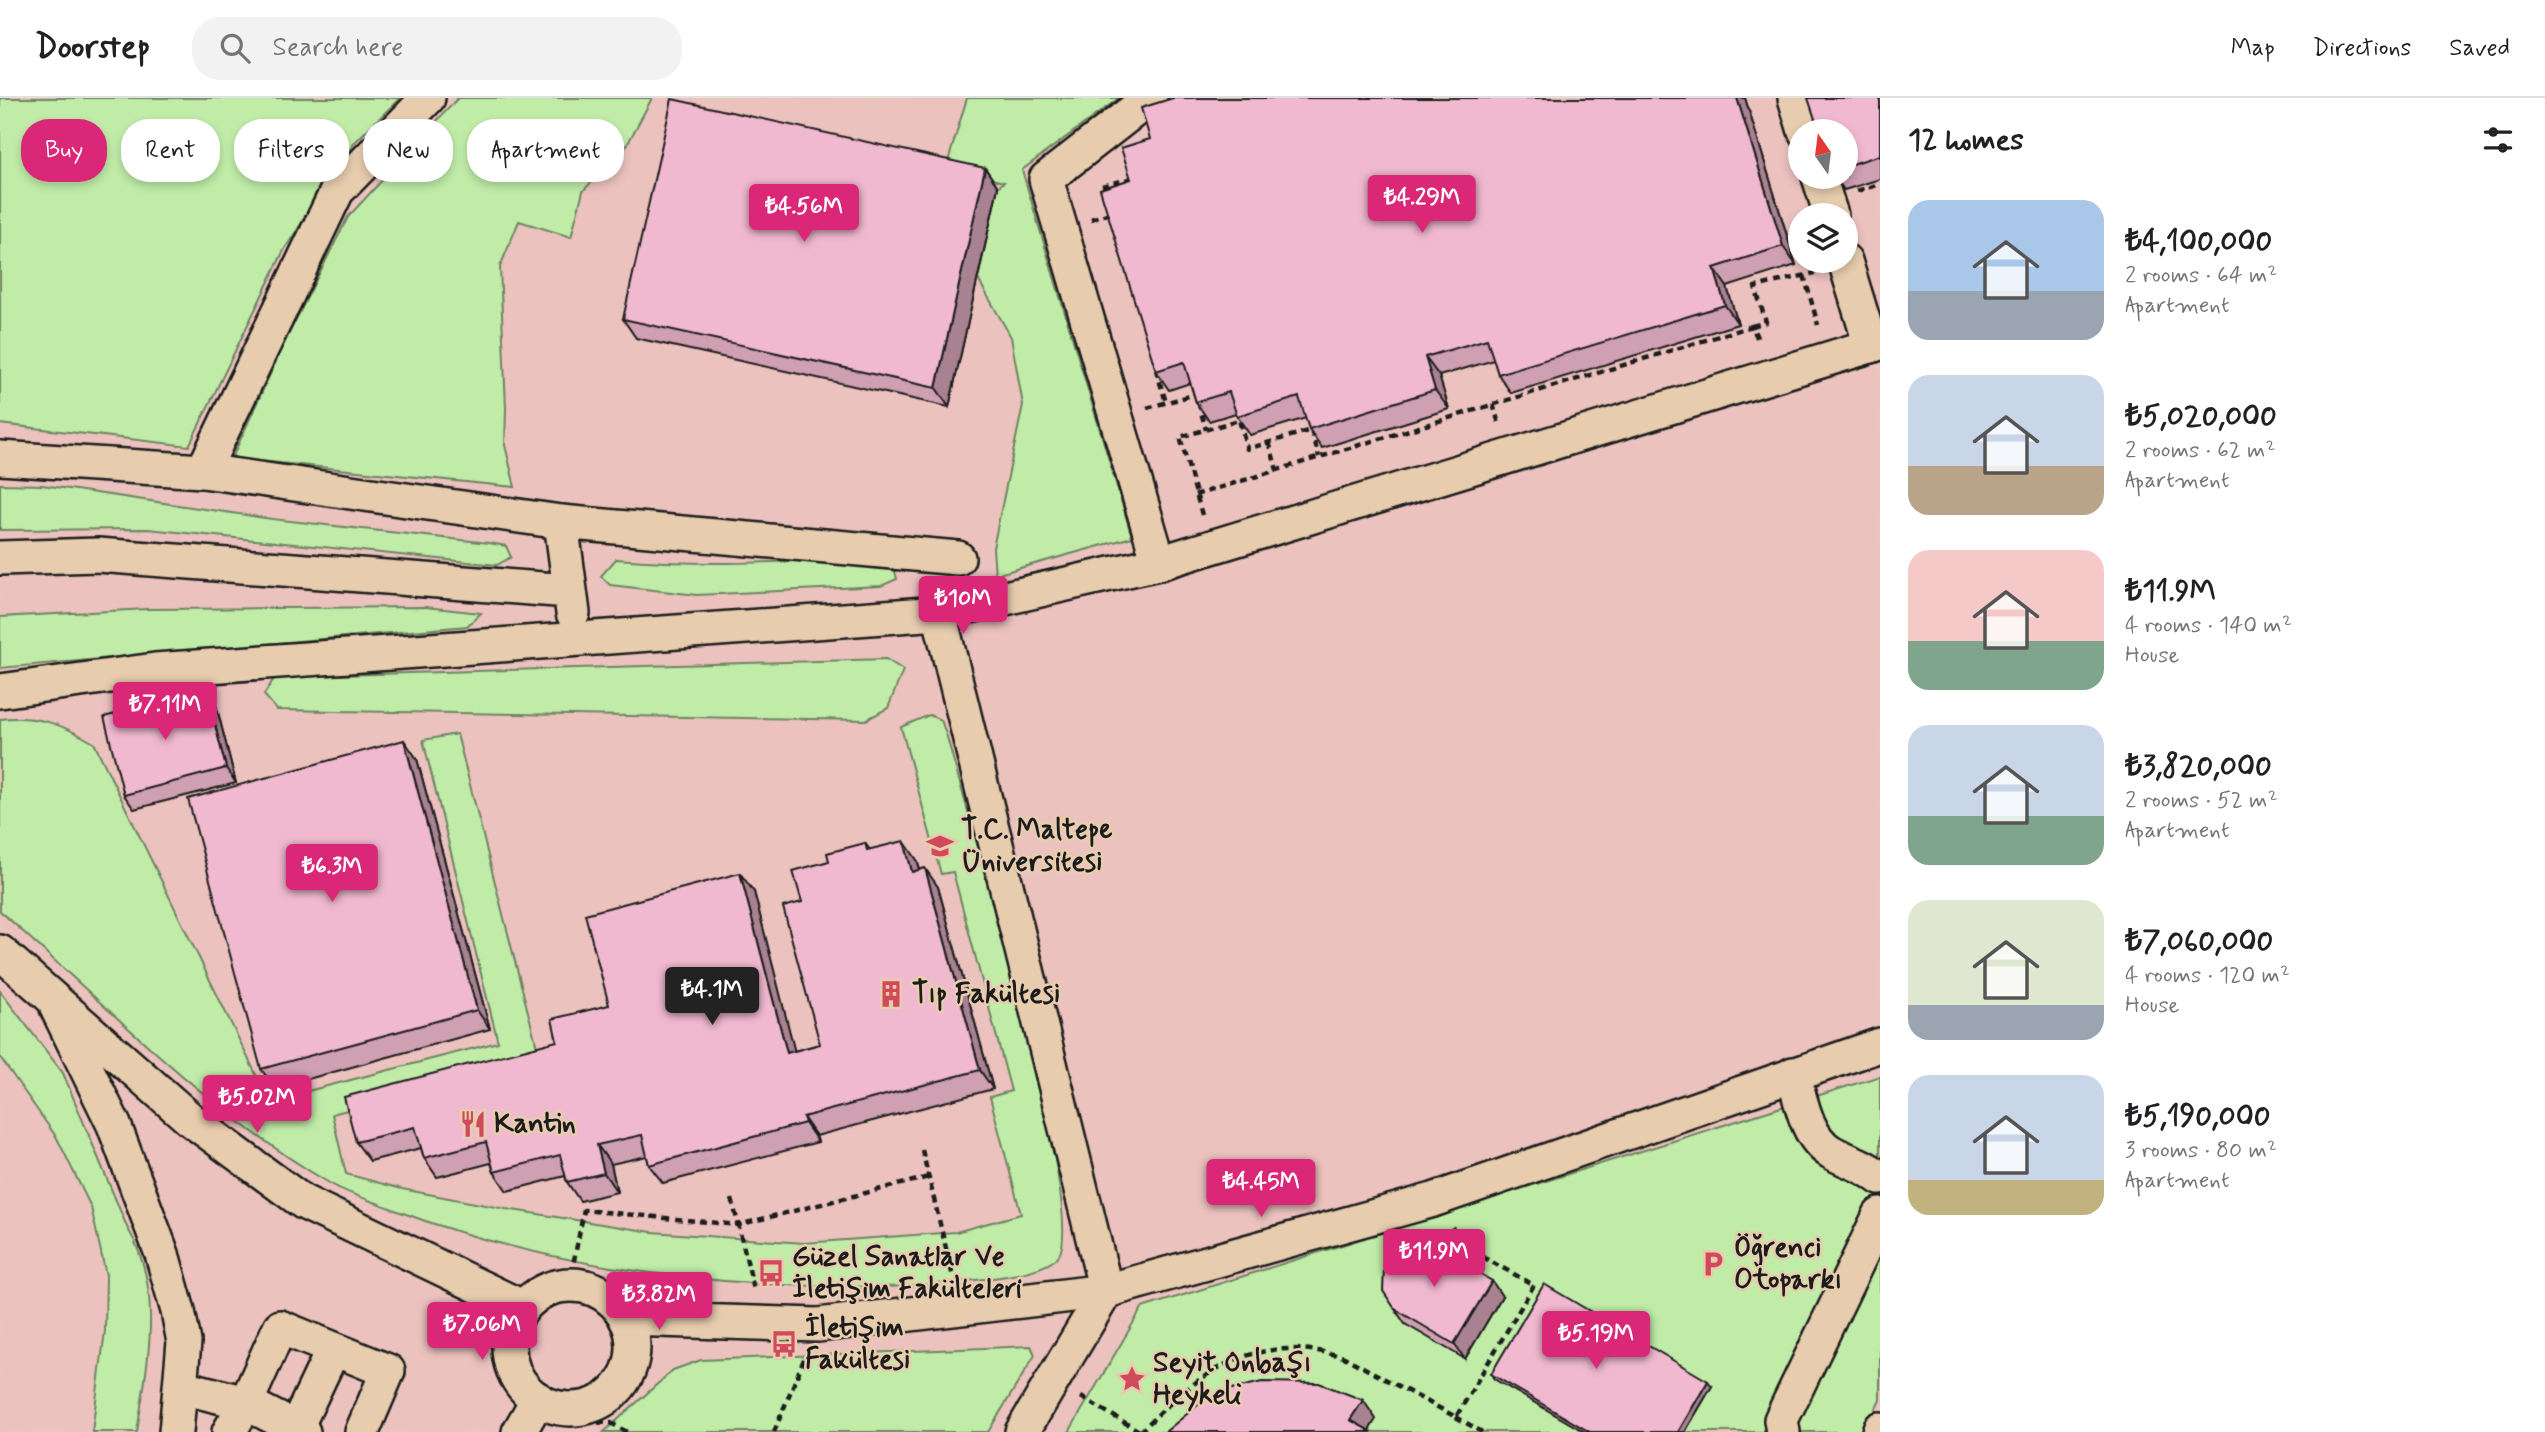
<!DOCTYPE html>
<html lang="en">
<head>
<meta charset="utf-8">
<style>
  :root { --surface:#fff; --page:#f2f2f2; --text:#202124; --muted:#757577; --line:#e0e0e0; --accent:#db2777 }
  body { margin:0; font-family:Mynerve,sans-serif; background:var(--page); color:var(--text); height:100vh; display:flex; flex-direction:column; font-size:26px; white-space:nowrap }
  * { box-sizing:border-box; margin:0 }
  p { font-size:23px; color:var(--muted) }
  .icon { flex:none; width:38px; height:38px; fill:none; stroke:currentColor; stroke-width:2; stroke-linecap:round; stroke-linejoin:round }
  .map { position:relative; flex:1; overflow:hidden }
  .details { display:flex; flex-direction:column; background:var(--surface); width:665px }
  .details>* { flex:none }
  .banner { position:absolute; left:21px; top:21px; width:665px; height:63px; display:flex; gap:14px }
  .needle { width:46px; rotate:346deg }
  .fabs { position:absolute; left:1788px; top:21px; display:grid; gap:14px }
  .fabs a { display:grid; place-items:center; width:70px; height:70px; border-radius:50%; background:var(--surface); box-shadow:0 4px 10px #0003; font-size:35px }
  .price { position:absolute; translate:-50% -60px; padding:0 16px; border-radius:7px; background:var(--accent); color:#fff; font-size:23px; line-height:46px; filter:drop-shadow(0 2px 4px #0008) }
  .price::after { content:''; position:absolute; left:50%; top:42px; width:21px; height:16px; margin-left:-10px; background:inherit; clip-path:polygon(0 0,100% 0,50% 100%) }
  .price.current { background:#222; color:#fff }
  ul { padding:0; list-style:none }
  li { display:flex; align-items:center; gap:21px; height:175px; padding:0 28px }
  li span { display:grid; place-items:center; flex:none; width:196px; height:140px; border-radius:21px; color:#555 }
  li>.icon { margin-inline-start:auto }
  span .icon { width:84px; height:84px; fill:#fffc; stroke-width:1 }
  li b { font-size:30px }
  h2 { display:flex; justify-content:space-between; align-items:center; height:84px; padding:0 28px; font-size:30px }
  .tag { padding:0 24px; border-radius:28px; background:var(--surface); box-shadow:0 4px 10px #0003; font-size:24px; line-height:63px }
  .tag.current { background:var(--accent); color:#fff }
  header { display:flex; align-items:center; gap:42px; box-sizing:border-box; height:98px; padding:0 35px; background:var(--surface); border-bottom:2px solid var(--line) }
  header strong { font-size:33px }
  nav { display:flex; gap:38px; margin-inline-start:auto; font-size:24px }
  .search { width:490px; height:63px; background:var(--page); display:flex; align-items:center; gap:18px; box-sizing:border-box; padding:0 24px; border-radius:28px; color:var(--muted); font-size:26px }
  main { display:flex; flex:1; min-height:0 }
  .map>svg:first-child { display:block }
  .built { fill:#ecc2bf; fill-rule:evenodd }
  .green { fill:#c0eca8; stroke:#6e8462; stroke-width:2 }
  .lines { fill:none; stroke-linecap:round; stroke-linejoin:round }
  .minor-casing { stroke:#1c1c1c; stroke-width:38 }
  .path { stroke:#1c1c1c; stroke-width:4.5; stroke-dasharray:7 5; stroke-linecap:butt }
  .minor { stroke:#e7ccae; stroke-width:33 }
  .wall { fill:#cf9fb2; stroke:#1c1c1c; stroke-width:2 }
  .shaded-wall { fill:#a98291; stroke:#1c1c1c; stroke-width:2 }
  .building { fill:#f1b9cf; stroke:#1c1c1c; stroke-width:2 }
  .labels { text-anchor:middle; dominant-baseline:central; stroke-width:5; stroke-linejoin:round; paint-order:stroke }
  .poi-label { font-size:28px; font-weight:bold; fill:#1c1c1c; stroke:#e7ccae; text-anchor:start }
</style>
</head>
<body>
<header>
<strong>Doorstep</strong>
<div class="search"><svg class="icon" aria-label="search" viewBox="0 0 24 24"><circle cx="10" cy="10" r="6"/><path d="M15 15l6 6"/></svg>Search here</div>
<nav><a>Map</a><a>Directions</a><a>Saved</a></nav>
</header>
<main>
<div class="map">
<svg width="1880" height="1334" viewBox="0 0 1880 1334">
  <rect width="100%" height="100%" fill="#eac6b8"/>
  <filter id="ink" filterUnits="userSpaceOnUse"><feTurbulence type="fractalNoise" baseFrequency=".0143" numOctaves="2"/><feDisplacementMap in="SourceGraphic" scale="14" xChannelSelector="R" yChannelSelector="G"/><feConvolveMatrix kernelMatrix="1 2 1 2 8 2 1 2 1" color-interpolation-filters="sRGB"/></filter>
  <g filter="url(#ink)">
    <path class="built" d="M0,0H1880V1334H0ZM1801,33H1846V79H1801ZM1801,117H1846V163H1801Z"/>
    <g class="green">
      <path d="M0,0H400L355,44L284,152L189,348L0,326Z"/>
      <path d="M458,0H652L627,47L583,93L571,139L519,123L500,169L506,310L505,347L515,389L232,360L287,239L348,119Z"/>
      <path d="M967,0H1119L1022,72L1132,439L995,477L993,450L1023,307L1011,239L978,181L998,89L1004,84L946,70Z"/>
      <path d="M0,386L42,387L272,421L489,445L506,448L511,459L497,467L148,431L0,432Z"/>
      <path d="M864,459L893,466L897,481L881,488L697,497L610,487L601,478L616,461C700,468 781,465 864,459Z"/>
      <path d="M425,509L481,515L467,528L0,570V519L147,511Z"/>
      <path d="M886,561L903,572L888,610L866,622L277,612L264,597L275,579Z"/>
      <path d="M929,617L941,622L947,639C966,710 1087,1113 1059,1157C1044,1181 948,1184 919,1187C885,1191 850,1188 816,1188C673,1184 529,1163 395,1112C374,1103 350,1097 331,1086C208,1014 106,907 0,813V621C38,617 62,626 94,645L269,1003L498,944L423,642L457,636L540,961L332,1016L346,1076L402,1091L506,1111L652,1134L804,1145L956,1134L1021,1116L990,999L1011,993L953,774L941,776L901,629Z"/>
      <path d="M0,893L63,975L127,1129C165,1192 147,1266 137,1334H92L105,1233L106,1177L91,1109L57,1040L0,959Z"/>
      <path d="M1880,978V1302L1865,1334H1069L1142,1210Z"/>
      <path d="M1031,1248L1035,1257L988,1334H604L673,1272L701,1262Z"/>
    </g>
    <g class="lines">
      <defs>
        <g id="minor">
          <path d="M1150,0L1046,81L1159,465"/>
          <path d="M1795,0L1805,33"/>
          <path d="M1819,79L1831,117"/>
          <path d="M1845,163L1871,248"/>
          <path d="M0,360L203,373L561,424L958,460"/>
          <path d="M203,373L337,93L428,0"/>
          <path d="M561,424L573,515"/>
          <path d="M0,460L98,457L569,493"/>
          <path d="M939,515L1106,1193L1022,1334"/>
          <path d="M0,593L155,572L939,515L1159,465L1880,245"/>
          <path d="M0,854L190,1021L303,1104L522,1209"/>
          <path d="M57,910L114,1027L162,1156L178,1213L184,1244L176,1334"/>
          <path d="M1793,976C1801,1002 1806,1039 1831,1054C1847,1063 1865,1067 1880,1080"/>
          <circle cx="571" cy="1249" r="62"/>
          <path d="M626,1221L818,1227L1106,1193L1433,1102L1880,947"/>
          <path d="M182,1289L246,1305L303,1334"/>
          <path d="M229,1334L246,1305L280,1229L388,1273L362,1334"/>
          <path d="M294,1334L333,1252"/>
          <path d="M519,1334L538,1301"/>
          <path d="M1783,1334L1781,1322L1880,1117"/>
          <path d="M1879,1334L1880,1331"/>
        </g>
      </defs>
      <use href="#minor" class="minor-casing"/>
      <g class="path">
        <path d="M1102,88L1133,80"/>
        <path d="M1857,93L1880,86"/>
        <path d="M1091,121L1110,115"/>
        <path d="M1804,177L1818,227"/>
        <path d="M1752,228L1766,224L1755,189L1815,175"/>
        <path d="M1156,272L1166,304"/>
        <path d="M1493,306L1499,326"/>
        <path d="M1147,310L1196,296L1206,332"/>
        <path d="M1269,344L1277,372"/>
        <path d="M1195,397L1752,228L1759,244"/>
        <path d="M1202,417L1180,339L1239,322L1247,351L1311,332L1319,359"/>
        <path d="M922,1052L953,1179"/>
        <path d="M732,1101L754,1192"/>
        <path d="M569,1187L584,1112L738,1127L929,1079"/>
        <path d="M1081,1299L1141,1334"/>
        <path d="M1456,1319L1482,1334"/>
        <path d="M562,1323L611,1325L627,1334"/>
        <path d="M774,1334L804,1261"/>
        <path d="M1140,1334C1201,1273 1253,1233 1344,1259L1456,1319L1534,1187L1466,1150L1452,1129"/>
      </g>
      <use href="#minor" class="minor"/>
    </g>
    <g class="wall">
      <path d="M1745,0L1796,167L1727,189L1738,226L1511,295L1498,276L1494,262L1439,278L1449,311L1322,350L1309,331L1306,320L1250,337L1237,318L1236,315L1209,323L1196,304L1190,285L1169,292L1156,273L1131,81L1150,41Z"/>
      <path d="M1880,0V81L1844,92L1835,79H1846V33Z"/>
      <path d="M985,70L998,89L949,309L636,240L623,221Z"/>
      <path d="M206,592L216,607L236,685L134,711L124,697Z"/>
      <path d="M417,661L490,931L275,990L261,971Z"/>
      <path d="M865,745L870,752L917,762L920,772L938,789L993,991L816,1038L818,1044L663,1085L649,1067L647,1058L611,1066L617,1094L580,1103L567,1084L565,1078L507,1093L494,1074L491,1065L437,1079L424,1060L421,1050L370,1063L356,1044L557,943L609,907L754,794L794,953L820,946L802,804Z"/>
      <path d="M1502,1198L1465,1261L1405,1226L1395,1211Z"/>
      <path d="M1491,1276L1712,1288L1685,1334H1585L1494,1281Z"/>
    </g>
    <g class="shaded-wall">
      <path d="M1737,0H1745L1796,167L1783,148Z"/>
      <path d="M985,70L998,89L949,309L936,290Z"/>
      <path d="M1714,170L1727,189L1738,226L1725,207Z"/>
      <path d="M1425,259L1439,278L1449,311L1435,292Z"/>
      <path d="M206,592L216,607L236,685L226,670Z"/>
      <path d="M404,642L417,661L490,931L477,912Z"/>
      <path d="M904,743L917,762L926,793L912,774Z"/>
      <path d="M925,770L938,789L993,991L980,972Z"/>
      <path d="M740,775L754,794L800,974L787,955Z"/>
      <path d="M803,1019L816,1038L818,1044L805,1025Z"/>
      <path d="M597,1047L611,1066L617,1094L604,1075Z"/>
      <path d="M1492,1183L1502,1198L1465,1261L1454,1246Z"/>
      <path d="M1708,1283L1712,1288L1685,1334H1678Z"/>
      <path d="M1363,1302L1376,1321L1368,1334L1350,1322Z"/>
    </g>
    <g class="building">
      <path d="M1173,0H1737L1783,148L1714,170L1725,207L1498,276L1487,241L1425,259L1435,292L1309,331L1299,299L1237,318L1229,294L1196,304L1184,264L1156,273L1100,91L1131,81L1121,50L1150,41L1141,10Z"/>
      <path d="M1808,0H1880V57L1846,68V33H1819Z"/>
      <path d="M672,1L985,70L936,290L623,221Z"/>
      <path d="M206,592L226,670L124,697L104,619Z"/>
      <path d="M404,642L477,912L261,971L188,701Z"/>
      <path d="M904,743L912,774L925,770L980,972L803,1019L805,1025L649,1067L642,1037L597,1047L604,1075L567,1084L560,1057L494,1074L486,1044L424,1060L415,1029L356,1044L344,999L557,943L552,921L609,907L585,816L740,775L787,955L820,946L783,809L802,804L793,773L829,763L827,755L865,745L867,752Z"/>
      <path d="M1420,1146L1432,1148L1492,1183L1454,1246L1395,1211L1383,1193L1384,1171L1389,1161L1398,1153Z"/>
      <path d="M1544,1186L1708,1283L1678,1334H1590L1491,1276Z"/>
      <path d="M1262,1284L1319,1285L1363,1302L1350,1322L1372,1334H1165L1204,1302L1228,1292Z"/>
    </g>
  </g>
  <defs>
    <symbol id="university-bare" viewBox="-9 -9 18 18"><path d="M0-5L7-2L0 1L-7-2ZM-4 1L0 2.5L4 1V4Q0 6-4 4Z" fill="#d1495b" stroke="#e7ccae" stroke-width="2.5" paint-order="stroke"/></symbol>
    <symbol id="building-bare" viewBox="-9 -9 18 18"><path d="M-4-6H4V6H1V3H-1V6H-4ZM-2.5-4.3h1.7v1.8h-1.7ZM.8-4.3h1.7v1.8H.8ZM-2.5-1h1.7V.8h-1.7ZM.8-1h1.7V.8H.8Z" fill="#d1495b" stroke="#e7ccae" stroke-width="2.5" paint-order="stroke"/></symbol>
    <symbol id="restaurant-bare" viewBox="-9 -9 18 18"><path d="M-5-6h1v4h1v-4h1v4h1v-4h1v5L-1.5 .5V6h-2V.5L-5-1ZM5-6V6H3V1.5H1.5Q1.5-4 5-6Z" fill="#d1495b" stroke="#e7ccae" stroke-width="2.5" paint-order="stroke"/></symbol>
    <symbol id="parking-bare" viewBox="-9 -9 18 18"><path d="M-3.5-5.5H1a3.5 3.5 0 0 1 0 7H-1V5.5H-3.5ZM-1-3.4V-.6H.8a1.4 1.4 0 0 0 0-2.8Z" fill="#d1495b" stroke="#e7ccae" stroke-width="2.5" paint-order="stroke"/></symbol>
    <symbol id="bus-bare" viewBox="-9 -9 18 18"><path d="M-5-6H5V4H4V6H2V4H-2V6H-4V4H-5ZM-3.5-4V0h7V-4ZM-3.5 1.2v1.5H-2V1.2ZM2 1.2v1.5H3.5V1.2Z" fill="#d1495b" stroke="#e7ccae" stroke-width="2.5" paint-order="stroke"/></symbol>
    <symbol id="sight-bare" viewBox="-9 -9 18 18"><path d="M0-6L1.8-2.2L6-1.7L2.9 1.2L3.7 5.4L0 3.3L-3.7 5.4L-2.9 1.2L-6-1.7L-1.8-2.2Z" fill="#d1495b" stroke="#e7ccae" stroke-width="2.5" paint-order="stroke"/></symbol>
  </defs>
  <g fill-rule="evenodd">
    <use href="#university-bare" x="921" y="729" width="38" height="38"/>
    <use href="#building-bare" x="872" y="877" width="38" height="38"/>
    <use href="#restaurant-bare" x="454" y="1007" width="38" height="38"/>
    <use href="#parking-bare" x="1694" y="1147" width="38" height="38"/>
    <use href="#bus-bare" x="752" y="1156" width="38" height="38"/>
    <use href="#bus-bare" x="765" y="1227" width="38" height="38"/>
    <use href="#sight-bare" x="1113" y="1262" width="38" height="38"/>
  </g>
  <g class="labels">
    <g class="poi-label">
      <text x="961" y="732">T.C. Maltepe<tspan x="961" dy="32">Üniversitesi</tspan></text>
      <text x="912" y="896">Tıp Fakültesi</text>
      <text x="494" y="1026">Kantin</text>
      <text x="1734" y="1150">Öğrenci<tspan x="1734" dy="32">Otoparkı</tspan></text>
      <text x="792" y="1159">Güzel Sanatlar Ve<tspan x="792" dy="32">İletişim Fakülteleri</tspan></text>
      <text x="805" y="1230">İletişim<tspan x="805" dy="32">Fakültesi</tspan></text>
      <text x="1153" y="1265">Seyit Onbaşı<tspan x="1153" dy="32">Heykeli</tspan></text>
    </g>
  </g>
</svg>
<div class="fabs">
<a><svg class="needle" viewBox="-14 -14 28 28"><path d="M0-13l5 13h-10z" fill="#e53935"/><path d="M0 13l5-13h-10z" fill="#757577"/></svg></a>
<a><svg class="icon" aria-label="layers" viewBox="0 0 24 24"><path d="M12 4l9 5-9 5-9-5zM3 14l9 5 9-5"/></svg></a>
</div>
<b class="price" style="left:1422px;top:137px">₺4.29M</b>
<b class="price" style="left:804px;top:146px">₺4.56M</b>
<b class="price" style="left:963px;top:538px">₺10M</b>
<b class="price" style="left:165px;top:644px">₺7.11M</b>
<b class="price" style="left:332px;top:806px">₺6.3M</b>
<b class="price current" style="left:712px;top:929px">₺4.1M</b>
<b class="price" style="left:257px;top:1037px">₺5.02M</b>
<b class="price" style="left:1261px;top:1121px">₺4.45M</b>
<b class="price" style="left:1434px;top:1191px">₺11.9M</b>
<b class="price" style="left:659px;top:1234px">₺3.82M</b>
<b class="price" style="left:482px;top:1264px">₺7.06M</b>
<b class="price" style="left:1596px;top:1273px">₺5.19M</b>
<div class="banner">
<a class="tag current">Buy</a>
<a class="tag">Rent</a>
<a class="tag">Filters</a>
<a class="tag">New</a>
<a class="tag">Apartment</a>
</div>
</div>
<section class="details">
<h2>12 homes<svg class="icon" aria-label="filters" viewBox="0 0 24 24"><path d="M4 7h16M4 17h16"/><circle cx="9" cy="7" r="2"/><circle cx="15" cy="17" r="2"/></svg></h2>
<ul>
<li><span style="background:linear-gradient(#a9c7e8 65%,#9aa5b1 0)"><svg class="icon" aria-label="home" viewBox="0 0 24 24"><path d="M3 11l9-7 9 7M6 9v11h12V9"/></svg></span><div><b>₺4,100,000</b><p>2 rooms · 64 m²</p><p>Apartment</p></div></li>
<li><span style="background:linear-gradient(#c9d6e8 65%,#b9a48a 0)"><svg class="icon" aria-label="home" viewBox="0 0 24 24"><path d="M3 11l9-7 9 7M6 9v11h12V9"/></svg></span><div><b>₺5,020,000</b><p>2 rooms · 62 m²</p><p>Apartment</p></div></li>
<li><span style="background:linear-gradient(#f6c9c9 65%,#7fa58c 0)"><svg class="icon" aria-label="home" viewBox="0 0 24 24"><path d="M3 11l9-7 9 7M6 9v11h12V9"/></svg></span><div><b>₺11.9M</b><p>4 rooms · 140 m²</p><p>House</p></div></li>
<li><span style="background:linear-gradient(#c9d6e8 65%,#7fa58c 0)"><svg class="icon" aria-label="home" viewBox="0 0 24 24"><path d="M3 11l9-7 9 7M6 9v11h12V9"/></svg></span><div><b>₺3,820,000</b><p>2 rooms · 52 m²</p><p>Apartment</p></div></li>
<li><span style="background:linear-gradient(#dfe7d0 75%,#9aa5b1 0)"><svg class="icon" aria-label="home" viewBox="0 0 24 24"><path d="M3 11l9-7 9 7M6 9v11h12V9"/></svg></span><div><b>₺7,060,000</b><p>4 rooms · 120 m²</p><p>House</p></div></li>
<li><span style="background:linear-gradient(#c9d6e8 75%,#c2b280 0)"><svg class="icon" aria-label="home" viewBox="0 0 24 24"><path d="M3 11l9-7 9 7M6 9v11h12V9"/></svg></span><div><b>₺5,190,000</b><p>3 rooms · 80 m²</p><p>Apartment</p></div></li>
</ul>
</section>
</main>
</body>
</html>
